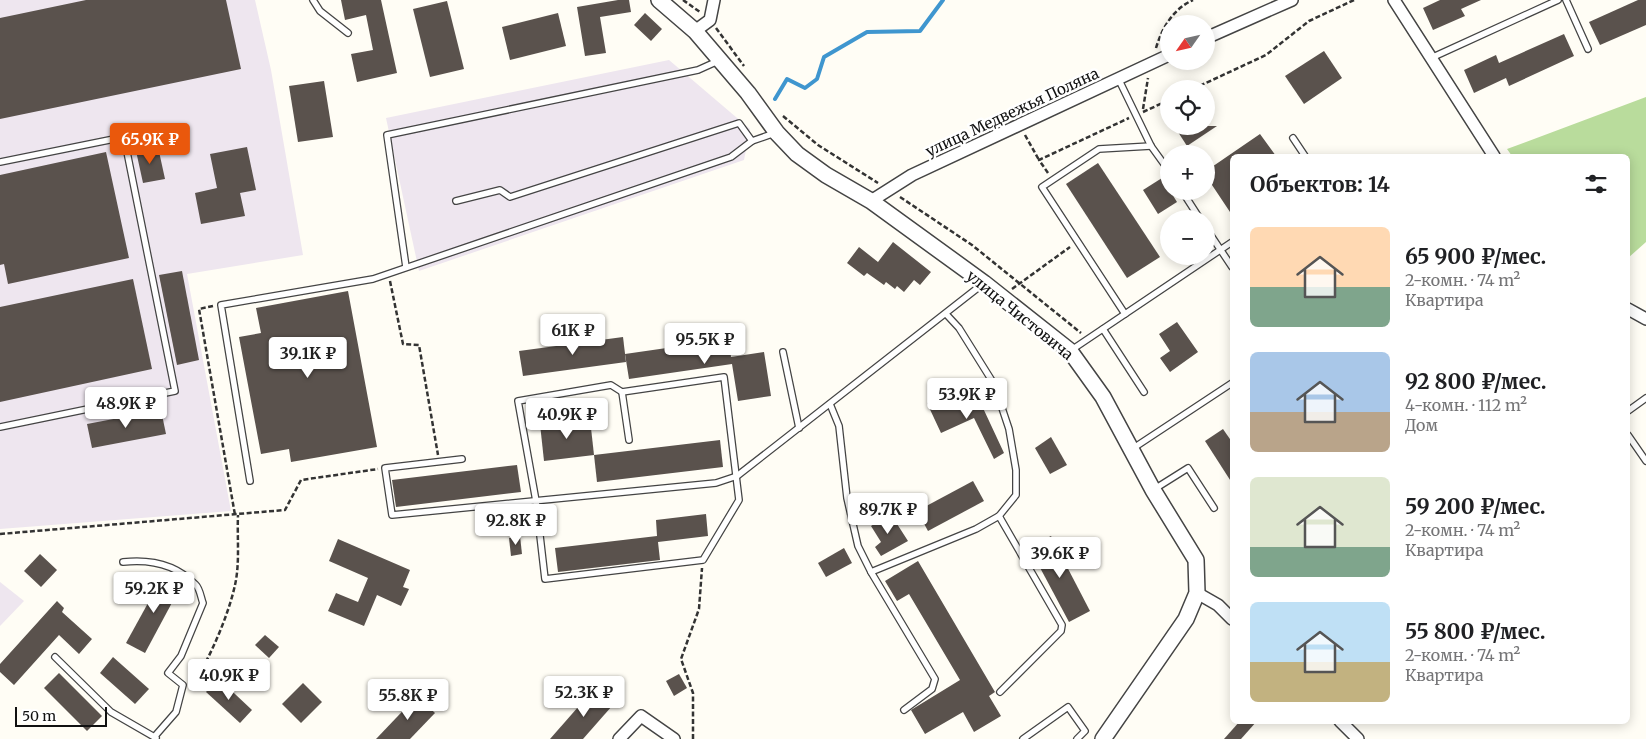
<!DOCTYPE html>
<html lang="ru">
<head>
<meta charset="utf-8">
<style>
  :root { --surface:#fff; --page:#f2f2f2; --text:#202124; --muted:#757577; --accent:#ea580c }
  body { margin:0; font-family:Merriweather,serif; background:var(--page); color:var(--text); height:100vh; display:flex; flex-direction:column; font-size:19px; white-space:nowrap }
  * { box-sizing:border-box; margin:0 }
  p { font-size:16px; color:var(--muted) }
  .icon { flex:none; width:28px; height:28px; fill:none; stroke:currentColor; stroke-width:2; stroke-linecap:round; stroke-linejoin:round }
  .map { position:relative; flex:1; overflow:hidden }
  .drawer { position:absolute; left:1230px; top:154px; width:400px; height:570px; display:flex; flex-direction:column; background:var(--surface); border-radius:8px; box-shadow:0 2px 12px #0003 }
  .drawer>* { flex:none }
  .needle { width:32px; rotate:236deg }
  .buttons { position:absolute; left:1160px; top:15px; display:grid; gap:10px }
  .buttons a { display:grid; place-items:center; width:55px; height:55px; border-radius:50%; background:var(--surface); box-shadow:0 2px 12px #0003; font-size:25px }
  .scale { position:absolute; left:15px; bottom:12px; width:92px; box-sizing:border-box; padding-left:5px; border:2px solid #111; border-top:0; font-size:14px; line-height:18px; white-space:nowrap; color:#111; -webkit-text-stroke:4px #fff; paint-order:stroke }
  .price { position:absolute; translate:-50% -42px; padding:0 11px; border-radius:5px; background:#fff; color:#222; font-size:16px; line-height:32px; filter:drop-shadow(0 1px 2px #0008) }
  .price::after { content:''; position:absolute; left:50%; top:30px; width:15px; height:11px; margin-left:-8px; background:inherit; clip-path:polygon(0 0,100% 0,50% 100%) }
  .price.current { background:var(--accent); color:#fff }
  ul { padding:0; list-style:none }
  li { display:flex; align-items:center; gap:15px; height:125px; padding:0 20px }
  li span { display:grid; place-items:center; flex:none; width:140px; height:100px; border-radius:8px; color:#555 }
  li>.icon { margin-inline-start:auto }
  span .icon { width:60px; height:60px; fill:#fffc; stroke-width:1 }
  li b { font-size:21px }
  h2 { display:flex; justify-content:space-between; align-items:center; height:60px; padding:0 20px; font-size:21px }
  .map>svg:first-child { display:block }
  .industrial { fill:#eee6ef }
  .forest { fill:#b9dc9c }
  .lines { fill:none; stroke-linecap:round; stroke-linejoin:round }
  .stream { stroke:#3f96cf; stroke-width:4 }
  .building { fill:#5a524d }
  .service-casing { stroke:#444; stroke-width:8 }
  .minor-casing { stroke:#444; stroke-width:14 }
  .tertiary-casing { stroke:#444; stroke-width:18 }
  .path { stroke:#333; stroke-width:2.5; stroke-dasharray:5 2.5; stroke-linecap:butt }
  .service { stroke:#fff; stroke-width:5.5 }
  .minor { stroke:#fff; stroke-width:11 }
  .tertiary { stroke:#fff; stroke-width:15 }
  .labels { text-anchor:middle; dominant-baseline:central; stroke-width:5; stroke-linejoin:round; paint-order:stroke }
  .street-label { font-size:15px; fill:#111; stroke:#fff }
</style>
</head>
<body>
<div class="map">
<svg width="1646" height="739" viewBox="0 0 1646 739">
  <rect width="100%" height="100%" fill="#fffdf5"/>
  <g class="industrial">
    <path d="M0,0H255L271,70L303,255L187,274L231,511L0,529Z"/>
    <path d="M669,60L750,129L744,160L419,271L386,118Z"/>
    <path d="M0,582L24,601L0,626Z"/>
  </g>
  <path class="forest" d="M1646,97V242L1628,258V156H1512L1507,149Z"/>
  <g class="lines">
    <path class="stream" d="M775,99L787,79L805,88L817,79L824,57L867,32L920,31L943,0"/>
  </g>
  <g class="building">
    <path d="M86,0H226L241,69L0,119V18Z"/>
    <path d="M341,0H381L397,73L357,82L351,54L373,50L366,15L345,20Z"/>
    <path d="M618,0H629L631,12L600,17L606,53L585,56L577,7Z"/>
    <path d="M1440,0H1481L1461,9L1465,16L1433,30L1423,8Z"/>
    <path d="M1638,0H1646V25L1600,45L1589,22Z"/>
    <path d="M447,1L464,69L430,77L413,9Z"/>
    <path d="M558,13L566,46L510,60L502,27Z"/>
    <path d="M645,13L662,29L651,41L634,25Z"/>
    <path d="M1564,34L1574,56L1509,86L1506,78L1474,93L1464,70L1496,55L1499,63Z"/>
    <path d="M1324,51L1342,78L1304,104L1285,76Z"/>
    <path d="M324,81L333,137L298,142L289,86Z"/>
    <path d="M1186,126H1217L1187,146L1178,132Z"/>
    <path d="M1260,134L1276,156H1232V215L1206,176V171Z"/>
    <path d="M158,147L165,179L143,183L136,151Z"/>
    <path d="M247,147L256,190L240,193L245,216L201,224L195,193L217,188L210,154Z"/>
    <path d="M106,152L129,258L8,284L4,264L0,265V175Z"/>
    <path d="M1098,163L1160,257L1127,278L1066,184Z"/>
    <path d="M1162,178L1177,202L1158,214L1143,190Z"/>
    <path d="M893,242L931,272L920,285L914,280L904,292L897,286L895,289L886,282L884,285L867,273L864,276L847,263L859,247L878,262Z"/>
    <path d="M182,271L199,360L177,365L159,275Z"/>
    <path d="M133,279L152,369L0,402V307Z"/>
    <path d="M348,291L377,447L291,462L289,449L261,454L239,337L261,333L256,308Z"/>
    <path d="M1177,322L1198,352L1170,372L1160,358L1170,351L1159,334Z"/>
    <path d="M623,337L626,362L523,376L519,351Z"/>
    <path d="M729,339L731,357L764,352L771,396L738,401L732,364L629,379L625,354Z"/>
    <path d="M976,393L1004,453L994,459L974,418L941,433L927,403L936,399L941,410Z"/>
    <path d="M161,410L166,434L92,448L87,424Z"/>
    <path d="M590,419L594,455L544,461L540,424Z"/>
    <path d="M1223,429L1232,442V483L1205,441Z"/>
    <path d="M1051,437L1067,465L1050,474L1035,448Z"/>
    <path d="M720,440L723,467L597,482L594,455Z"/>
    <path d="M517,465L521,492L396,507L392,480Z"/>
    <path d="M973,481L984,501L928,531L917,511Z"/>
    <path d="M890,513L908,541L881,556L875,547L881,542L871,526Z"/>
    <path d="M706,514L708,536L658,542L660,560L558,572L555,548L657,536L656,520Z"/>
    <path d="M520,536L522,554L511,556L509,538Z"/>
    <path d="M1051,536L1090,611L1069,622L1029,547Z"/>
    <path d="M338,539L410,570L403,587L409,589L401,606L377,595L364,626L328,611L336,593L358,602L368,578L329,561Z"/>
    <path d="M844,548L852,563L826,577L818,563Z"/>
    <path d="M40,554L57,570L41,587L24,571Z"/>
    <path d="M918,561L995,692L989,696L1001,716L974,732L963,712L925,734L911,710L960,680L909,594L897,601L885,581Z"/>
    <path d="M164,574L182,584L145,653L126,643Z"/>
    <path d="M57,601L64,608L62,612L92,639L79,654L59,635L14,685L0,672V664Z"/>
    <path d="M265,635L279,647L269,658L255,645Z"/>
    <path d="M113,657L149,689L135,704L100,673Z"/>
    <path d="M59,673L102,716L87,731L44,688Z"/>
    <path d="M679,674L687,688L674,696L666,681Z"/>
    <path d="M218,678L252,710L240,723L206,692Z"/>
    <path d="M303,683L322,702L301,723L282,704Z"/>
    <path d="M593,690L612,706L583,739H550Z"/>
    <path d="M417,696L435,713L410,739H376Z"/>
    <path d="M1240,721H1257L1241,739H1224Z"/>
  </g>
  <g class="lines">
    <defs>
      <g id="service">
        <path d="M313,0L320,11L348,33"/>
        <path d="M1566,0L1588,49"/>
        <path d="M1431,58L1558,0"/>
        <path d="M1118,78L1151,146L1169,171"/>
        <path d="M1293,138L1305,156"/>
        <path d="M0,162L124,137L175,391L0,427"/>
        <path d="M1182,191L1200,219"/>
        <path d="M456,201L500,190L510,197L739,123L752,141"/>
        <path d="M1206,228L1232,267"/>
        <path d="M406,267L387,135L698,70L718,61"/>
        <path d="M1125,314L1042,187L1099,149L1151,146"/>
        <path d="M1103,329L1144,392"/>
        <path d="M1070,351L1232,242"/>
        <path d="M783,352L799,428"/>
        <path d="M724,377L739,500L703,560L545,579L536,501L518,401L611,385L622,392Z"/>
        <path d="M622,392L629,440"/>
        <path d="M830,404L839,426L847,498L858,546L871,572L935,679L932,689L904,710"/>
        <path d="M1628,411L1646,398"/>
        <path d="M1628,435L1646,461"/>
        <path d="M1132,449L1232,383"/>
        <path d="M462,459L385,468L392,515L716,483L737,476L984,283"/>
        <path d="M250,481L221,305L373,279L731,157L752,141L775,133"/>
        <path d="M1153,490L1188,468L1214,508"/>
        <path d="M999,516L1062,625L1061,631L1000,692"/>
        <path d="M123,562C150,559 176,564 196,585C200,589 201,598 203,603L181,656L168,673L183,685L176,712L155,736"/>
        <path d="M871,572L976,529L999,516L1016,495V470L1009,429L994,384L959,328L946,314"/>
        <path d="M55,657L111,712L156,738"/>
        <path d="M1023,739L1068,707L1085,731L1077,739"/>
      </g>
      <g id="minor">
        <path d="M1394,0L1494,156"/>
        <path d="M695,31L710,20L714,0"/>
        <path d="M1206,38L1292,0"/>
        <path d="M871,201L912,175L1169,55"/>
        <path d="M1628,309L1646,319"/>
        <path d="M1197,593L1218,605L1232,619"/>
        <path d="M1340,721L1358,739"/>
        <path d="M619,739L641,716L674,739"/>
      </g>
      <path id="tertiary" d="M659,0L695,31L748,93L777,133L797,154L826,175L871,201L984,283L1070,351L1103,397L1153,490L1196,560L1197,593L1186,619L1103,739"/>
    </defs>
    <use href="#service" class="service-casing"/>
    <use href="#minor" class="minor-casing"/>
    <use href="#tertiary" class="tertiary-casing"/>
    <g class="path">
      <path d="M683,0L700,12"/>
      <path d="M716,28L744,66"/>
      <path d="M1156,48C1162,28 1173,9 1193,0"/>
      <path d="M1193,89L1266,55L1309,21L1354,0"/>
      <path d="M1143,109L1148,78"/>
      <path d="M1143,112L1169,100"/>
      <path d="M783,116L818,145L878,183"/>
      <path d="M1025,135L1039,160"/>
      <path d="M1048,173L1039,160L1129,118"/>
      <path d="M900,197L972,245L1081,333"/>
      <path d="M390,281L403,344L419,345L438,455"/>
      <path d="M1012,289L1070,247"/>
      <path d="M213,306L199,309L235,515"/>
      <path d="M0,534L285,510L301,480L378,469"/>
      <path d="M191,688C209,660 228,617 235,585C240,563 237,537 238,515"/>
      <path d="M693,739V693L681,659L699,609L702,568"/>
    </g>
    <use href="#service" class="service"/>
    <use href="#minor" class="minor"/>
    <use href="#tertiary" class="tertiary"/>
  </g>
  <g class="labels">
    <g class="street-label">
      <text transform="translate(1012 112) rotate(-25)">улица Медвежья Поляна</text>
      <text transform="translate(1020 315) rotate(39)">улица Чистовича</text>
    </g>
  </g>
</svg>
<div class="buttons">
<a><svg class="needle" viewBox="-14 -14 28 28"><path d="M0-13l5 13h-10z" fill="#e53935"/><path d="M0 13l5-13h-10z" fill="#757577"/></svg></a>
<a><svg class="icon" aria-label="locate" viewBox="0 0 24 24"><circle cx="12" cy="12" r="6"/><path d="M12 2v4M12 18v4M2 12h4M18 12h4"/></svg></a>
<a>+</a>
<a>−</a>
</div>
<div class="scale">50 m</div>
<b class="price current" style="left:150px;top:165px">65.9K ₽</b>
<b class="price" style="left:573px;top:356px">61K ₽</b>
<b class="price" style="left:705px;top:365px">95.5K ₽</b>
<b class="price" style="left:308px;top:379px">39.1K ₽</b>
<b class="price" style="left:967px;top:420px">53.9K ₽</b>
<b class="price" style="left:126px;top:429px">48.9K ₽</b>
<b class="price" style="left:567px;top:440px">40.9K ₽</b>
<b class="price" style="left:888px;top:535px">89.7K ₽</b>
<b class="price" style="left:516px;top:546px">92.8K ₽</b>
<b class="price" style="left:1060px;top:579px">39.6K ₽</b>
<b class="price" style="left:154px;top:614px">59.2K ₽</b>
<b class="price" style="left:229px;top:701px">40.9K ₽</b>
<b class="price" style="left:584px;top:718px">52.3K ₽</b>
<b class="price" style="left:408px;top:721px">55.8K ₽</b>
<section class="drawer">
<h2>Объектов: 14<svg class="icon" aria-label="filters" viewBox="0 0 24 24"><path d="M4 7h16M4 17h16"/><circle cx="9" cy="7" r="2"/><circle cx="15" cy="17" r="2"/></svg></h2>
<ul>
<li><span style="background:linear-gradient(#ffd9b3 60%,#7fa58c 0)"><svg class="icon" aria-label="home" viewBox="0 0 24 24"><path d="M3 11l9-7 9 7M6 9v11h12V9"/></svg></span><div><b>65 900 ₽/мес.</b><p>2-комн. · 74 m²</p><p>Квартира</p></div></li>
<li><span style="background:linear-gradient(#a9c7e8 60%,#b9a48a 0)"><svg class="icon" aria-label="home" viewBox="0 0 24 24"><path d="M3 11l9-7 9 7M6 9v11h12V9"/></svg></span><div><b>92 800 ₽/мес.</b><p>4-комн. · 112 m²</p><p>Дом</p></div></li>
<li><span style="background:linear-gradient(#dfe7d0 70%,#7fa58c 0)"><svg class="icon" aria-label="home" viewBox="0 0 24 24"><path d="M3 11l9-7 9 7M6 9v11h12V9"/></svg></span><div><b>59 200 ₽/мес.</b><p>2-комн. · 74 m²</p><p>Квартира</p></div></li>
<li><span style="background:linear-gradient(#bfe0f5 60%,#c2b280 0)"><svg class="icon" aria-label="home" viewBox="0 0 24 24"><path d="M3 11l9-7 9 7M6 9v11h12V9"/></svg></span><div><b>55 800 ₽/мес.</b><p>2-комн. · 74 m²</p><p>Квартира</p></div></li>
</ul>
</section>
</div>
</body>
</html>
